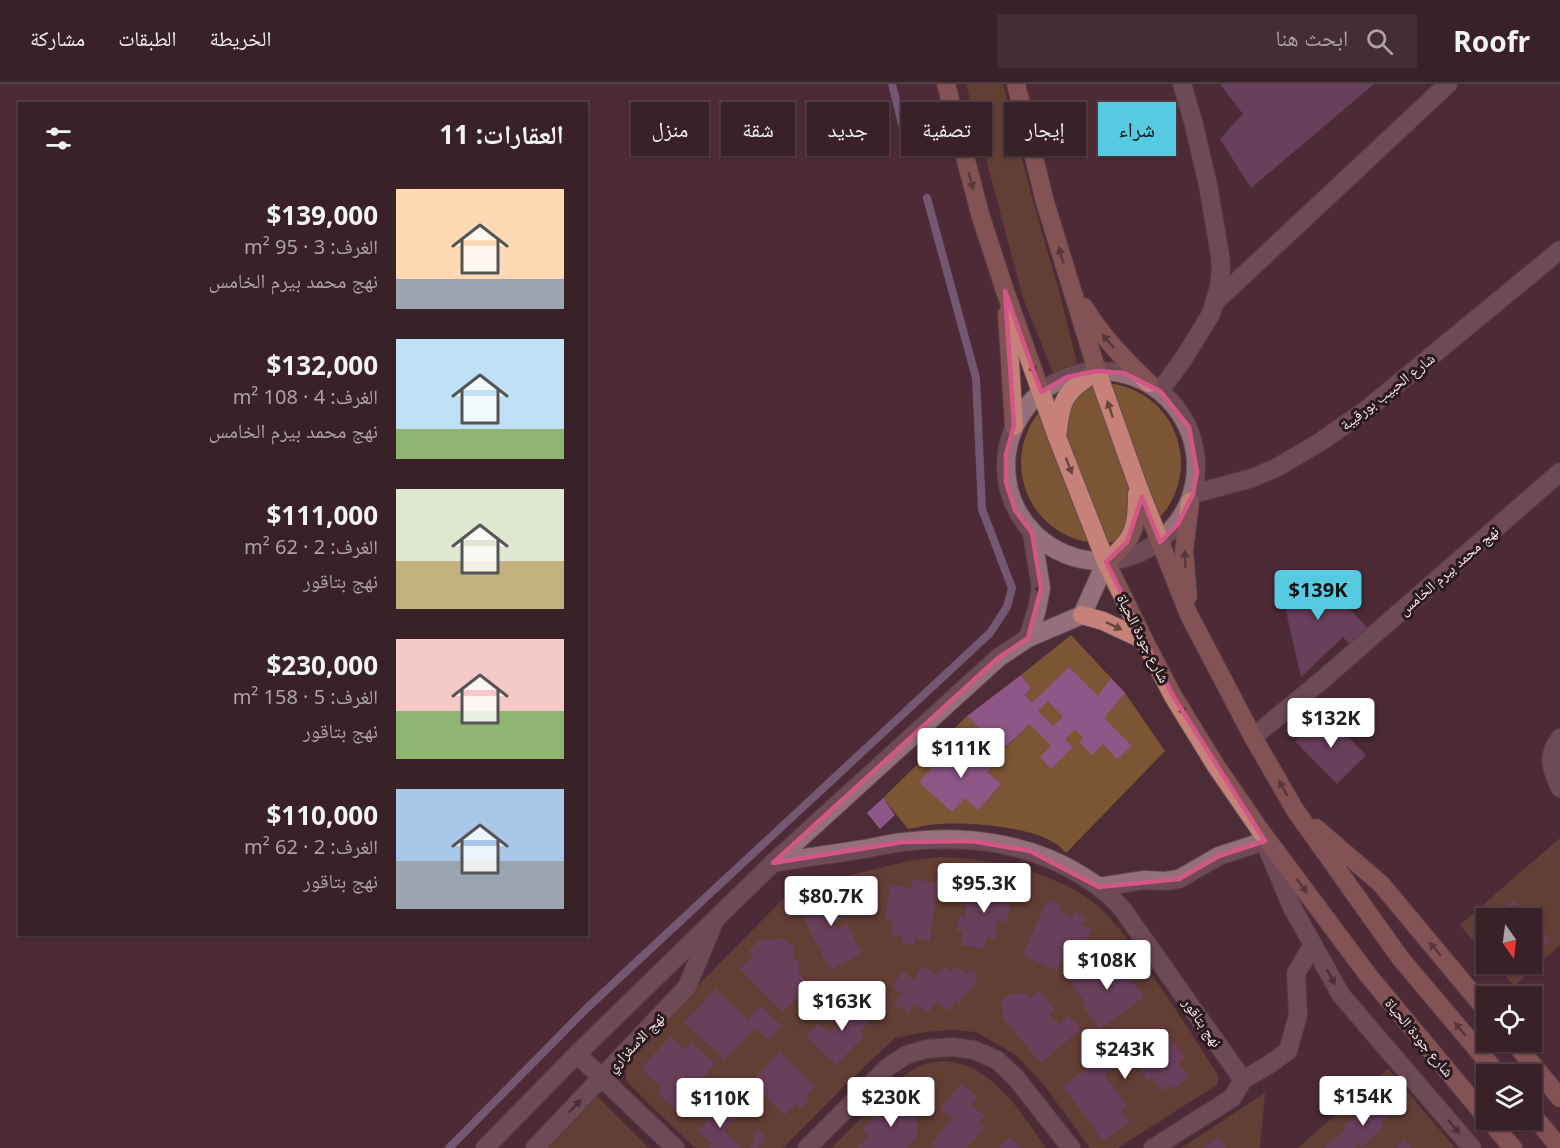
<!DOCTYPE html>
<html lang="ar">
<head>
<meta charset="utf-8">
<style>
  :root { --surface:#392128; --page:#442e34; --text:#f1f3f6; --muted:#aba3a8; --line:#533e45; --accent:#55cae0 }
  body { margin:0; font-family:"Noto Sans","Noto Naskh Arabic",sans-serif; background:var(--page); color:var(--text); direction:rtl; height:100vh; display:flex; flex-direction:column; font-size:22px; white-space:nowrap }
  * { box-sizing:border-box; margin:0 }
  p { font-size:20px; color:var(--muted) }
  .icon { flex:none; width:33px; height:33px; fill:none; stroke:currentColor; stroke-width:2; stroke-linecap:round; stroke-linejoin:round }
  .map { position:relative; flex:1; overflow:hidden; direction:ltr }
  .panel { position:absolute; left:18px; top:18px; width:570px; height:834px; display:flex; flex-direction:column; background:var(--surface); border-radius:0px; box-shadow:0 2px 4px #0004,0 0 0 2px var(--line); direction:rtl }
  .panel>* { flex:none }
  .hud { position:absolute; left:606px; top:18px; width:570px; height:54px; direction:rtl; display:flex; gap:12px }
  .needle { width:39px; rotate:166deg }
  .fabs { position:absolute; left:1476px; top:824px; display:grid; gap:12px }
  .fabs a { display:grid; place-items:center; width:66px; height:66px; border-radius:0px; background:var(--surface); box-shadow:0 2px 4px #0004,0 0 0 2px var(--line); font-size:30px }
  .price { position:absolute; translate:-50% -51px; padding:0 14px; border-radius:6px; background:#fff; color:#222; font-size:20px; line-height:39px; filter:drop-shadow(0 2px 3px #0008) }
  .price::after { content:''; position:absolute; left:50%; top:36px; width:18px; height:14px; margin-left:-9px; background:inherit; clip-path:polygon(0 0,100% 0,50% 100%) }
  .price.current { background:var(--accent); color:#111 }
  ul { padding:0; list-style:none }
  li { display:flex; align-items:center; gap:18px; height:150px; padding:0 24px }
  li span { display:grid; place-items:center; flex:none; width:168px; height:120px; border-radius:0px; color:#555 }
  li>.icon { margin-inline-start:auto }
  span .icon { width:72px; height:72px; fill:#fffc; stroke-width:1 }
  li b { font-size:26px }
  h2 { display:flex; justify-content:space-between; align-items:center; height:72px; padding:0 24px; font-size:26px }
  .chip { padding:0 21px; border-radius:0px; background:var(--surface); box-shadow:0 2px 4px #0004,0 0 0 2px var(--line); font-size:21px; line-height:54px }
  .chip.current { background:var(--accent); color:#111 }
  header { display:flex; align-items:center; gap:36px; box-sizing:border-box; height:84px; padding:0 30px; background:var(--surface); border-bottom:2px solid var(--line) }
  header strong { font-size:28px }
  nav { display:flex; gap:33px; margin-inline-start:auto; font-size:21px }
  .search { width:420px; height:54px; background:var(--page); display:flex; align-items:center; gap:15px; box-sizing:border-box; padding:0 21px; border-radius:0px; color:var(--muted); font-size:22px }
  .map>svg:first-child { display:block }
  .green { fill:#7c5634 }
  .lines { fill:none; stroke-linecap:round; stroke-linejoin:round }
  .stream { stroke:#a48cb9; stroke-width:8 }
  .building { fill:#8e5787; fill-rule:evenodd }
  .minor-casing { stroke:#664b53; stroke-width:20 }
  .tertiary-casing { stroke:#664b53; stroke-width:20 }
  .trunk-casing { stroke:#664b53; stroke-width:20 }
  .minor { stroke:#95707a; stroke-width:18 }
  .tertiary { stroke:#95707a; stroke-width:18 }
  .trunk { stroke:#c68278; stroke-width:18 }
  .oneway { fill:#684442 }
  .oneway2 { fill:#49343a }
  .marked { fill:none; stroke:#d35686; stroke-width:4.5; stroke-linejoin:round }
  .labels { text-anchor:middle; dominant-baseline:central; stroke-width:6; stroke-linejoin:round; paint-order:stroke }
  .street-label { font-size:15px; fill:#fbe6eb; stroke:#291a1e }
</style>
</head>
<body>
<header>
<strong>Roofr</strong>
<div class="search"><svg class="icon" aria-label="search" viewBox="0 0 24 24"><circle cx="10" cy="10" r="6"/><path d="M15 15l6 6"/></svg>ابحث هنا</div>
<nav><a>الخريطة</a><a>الطبقات</a><a>مشاركة</a></nav>
</header>
<div class="map">
<svg width="1560" height="1064" viewBox="0 0 1560 1064">
  <rect width="100%" height="100%" fill="#4c2c36"/>
  <g class="green">
    <path d="M966,0H1003L1034,121L1058,203L1079,287L1056,296L1023,214Z"/>
    <circle cx="1101" cy="379" r="80"/>
    <path d="M1071,551L1125,609L1165,667L1066,769C1063,766 1060,762 1056,760C1034,743 969,738 941,740C930,740 919,743 908,745L883,714L967,632L1003,666L1030,640L1020,630L1032,619L1025,611L1031,604L1021,591Z"/>
    <path d="M1560,754V861L1514,902L1494,879H1532V834H1486V871L1460,841Z"/>
    <path d="M939,773C991,774 1063,789 1102,826C1120,843 1133,864 1147,884C1172,919 1195,955 1218,991V1000L1118,1064H1090L1044,1001L1016,971L976,948L953,946L924,948L895,954L843,1003L783,1064H695L627,998L624,976L785,813L838,794L909,777Z"/>
    <path d="M932,978C938,978 945,977 951,978C993,983 1024,1032 1046,1064H831L905,991L919,982Z"/>
    <path d="M1388,985L1455,1064H1298Z"/>
    <path d="M592,1007L649,1064H537Z"/>
    <path d="M1265,1009L1260,1064H1181Z"/>
  </g>
  <g class="lines">
    <g class="stream">
      <path d="M892,0L909,68"/>
      <path d="M449,1064L588,923L990,549L1007,523L1012,504L982,425L976,294L927,114"/>
    </g>
  </g>
  <g class="building">
    <path d="M1220,0H1374L1251,104L1220,55L1243,30Z"/>
    <path d="M1312,486L1368,544L1350,561L1343,553L1301,593L1283,514Z"/>
    <path d="M1069,583L1098,612L1111,594L1125,609L1104,634L1132,662L1117,675L1103,660L1092,671L1079,658L1083,654L1075,645L1065,655L1073,663L1051,685L1040,673L1051,662L1030,640L1002,666L967,632L1021,591L1031,604L1025,611L1032,619ZM1048,617L1063,633L1053,642L1038,627Z"/>
    <path d="M1331,635L1366,671L1337,700L1295,657L1315,637L1322,643Z"/>
    <path d="M961,661L975,674L981,668L994,680L987,688L1001,700L978,726L965,714L952,728L919,698L946,668L951,672Z"/>
    <path d="M883,714L895,731L880,745L867,729Z"/>
    <path d="M912,795L938,799L930,857L915,855L914,861L901,859L902,852L891,851L893,836L885,835L890,801L911,804Z"/>
    <path d="M982,798L1012,803L1007,838L997,836L995,855L987,853L985,864L961,861L962,848L957,847L959,832L965,833L966,822L961,821L963,808L980,810Z"/>
    <path d="M842,801L855,827L834,839L837,845L847,840L862,870L830,886L798,824Z"/>
    <path d="M1048,816L1062,822L1060,827L1072,833L1075,827L1086,832L1082,841L1092,845L1080,871L1068,865L1057,887L1022,871Z"/>
    <path d="M1514,816L1530,834H1493Z"/>
    <path d="M1532,835L1550,857L1532,873Z"/>
    <path d="M784,854L794,863L793,875L799,878V890L810,901L782,928L740,885L753,872L749,867L758,857Z"/>
    <path d="M1112,869L1144,913L1100,945L1082,921L1085,919L1071,899Z"/>
    <path d="M1505,879H1524L1513,889Z"/>
    <path d="M922,882L937,891L943,882L952,887L956,882L967,890L970,885L979,892L960,920L956,917L949,927L935,918L928,929L914,920L908,929L894,920L902,909L892,903L902,887L914,895Z"/>
    <path d="M716,905L748,936L761,922L782,942L768,956L755,944L725,976L684,938Z"/>
    <path d="M1039,906L1055,925L1050,930L1059,940L1069,932L1081,945L1041,979L1004,936L1001,919L1006,912L1015,909H1025L1030,914Z"/>
    <path d="M850,912L873,934L860,947L864,952L836,981L806,952L818,939L829,949L844,935L836,927Z"/>
    <path d="M1154,943L1165,958L1171,954L1185,974L1178,979L1189,994L1174,1005L1171,1001L1162,1007L1152,993L1147,996L1133,976L1122,983L1119,980L1104,990L1127,1022L1121,1026L1130,1038L1103,1057L1063,1002L1111,967L1113,971Z"/>
    <path d="M670,952L686,966L692,958L715,980L675,1025L657,1009L662,1003L641,985Z"/>
    <path d="M780,968L815,1002L806,1012L809,1015L801,1024L796,1020L785,1031L751,998Z"/>
    <path d="M961,999L978,1013L971,1021L985,1032L979,1039L985,1043L967,1064H936L931,1060L952,1034L941,1024Z"/>
    <path d="M894,1013L917,1035V1053L907,1064H857L868,1052L862,1046Z"/>
    <path d="M1379,1013L1394,1029L1380,1040L1383,1044L1362,1063L1359,1060L1355,1064H1324L1344,1047L1345,1041L1349,1037L1354,1036Z"/>
    <path d="M724,1020L737,1032L724,1047L742,1064H708L712,1060L698,1047Z"/>
    <path d="M758,1046L767,1055L758,1064H749L756,1056L752,1052Z"/>
    <path d="M1009,1053L1023,1064H999Z"/>
    <path d="M1218,1053L1226,1064H1203Z"/>
    <path d="M1405,1056L1412,1064H1396Z"/>
  </g>
  <g class="lines">
    <defs>
      <g id="minor">
        <path d="M1215,218L1448,0"/>
        <path d="M1160,307L1184,274L1211,230L1219,203L1221,185L1220,171L1208,101L1193,37L1182,0"/>
        <path d="M1253,653L1321,597L1560,388"/>
        <path d="M1560,654C1546,673 1551,684 1560,704"/>
        <path d="M1265,759L1292,823L1341,911L1472,1064"/>
        <path d="M773,779C803,774 833,770 864,765C877,763 891,759 904,758C964,750 1030,759 1081,791C1097,801 1111,811 1123,826L1243,996L1232,1014L1153,1064"/>
        <path d="M1099,803L1145,796L1165,797L1179,795L1219,772L1265,757"/>
        <path d="M577,970L675,1064"/>
        <path d="M1243,996L1270,980L1288,967L1298,931L1296,889L1313,861"/>
        <path d="M535,1064L687,903L714,838"/>
        <path d="M807,1064L888,983L906,971L926,965L952,963L974,966L997,976L1016,994L1071,1064"/>
      </g>
      <g id="tertiary">
        <circle cx="1101" cy="382" r="95"/>
        <path d="M1193,410L1252,394L1276,384L1320,358L1366,326L1560,166"/>
        <path d="M1028,554L1037,525L1041,504L1032,449"/>
        <path d="M485,1064L577,970L773,779L998,574L1028,554L1082,531L1106,478"/>
      </g>
      <g id="trunk">
        <path d="M946,0L980,130L1005,207L1057,353L1106,478L1144,556L1173,612L1216,682L1260,746L1368,891L1486,1033"/>
        <path d="M1016,0L1045,118L1097,287L1138,402L1189,531L1253,653L1295,726L1401,875L1498,990"/>
        <path d="M1084,223C1102,253 1124,275 1149,299"/>
        <path d="M1007,230L1014,342"/>
        <path d="M1058,347C1061,311 1068,307 1097,287"/>
        <path d="M1106,478C1113,472 1122,465 1127,457C1137,444 1137,426 1137,410"/>
        <path d="M1188,512L1184,467L1190,418"/>
        <path d="M1082,531L1103,537L1144,556"/>
        <path d="M1316,744L1381,800L1486,926"/>
        <path d="M1513,957L1560,1014"/>
        <path d="M1532,1030L1560,1064"/>
        <path d="M1488,1035L1513,1064"/>
      </g>
    </defs>
    <use href="#minor" class="minor-casing"/>
    <use href="#tertiary" class="tertiary-casing"/>
    <use href="#trunk" class="trunk-casing"/>
    <use href="#minor" class="minor"/>
    <use href="#tertiary" class="tertiary"/>
    <use href="#trunk" class="trunk"/>
  </g>
  <defs><path id="oneway-solid" d="M-6-.8H1V-3.2L6.5 0L1 3.2V.8H-6Z" transform="scale(1.5)"/></defs>
  <g class="oneway">
    <use href="#oneway-solid" transform="translate(971 97) rotate(75)"/>
    <use href="#oneway-solid" transform="translate(1061 171) rotate(-106)"/>
    <use href="#oneway-solid" transform="translate(1108 257) rotate(-130)"/>
    <use href="#oneway-solid" transform="translate(1032 282) rotate(70)"/>
    <use href="#oneway-solid" transform="translate(1110 325) rotate(-109)"/>
    <use href="#oneway-solid" transform="translate(1069 382) rotate(69)"/>
    <use href="#oneway-solid" transform="translate(1185 475) rotate(-93)"/>
    <use href="#oneway-solid" transform="translate(1114 542) rotate(26)"/>
    <use href="#oneway-solid" transform="translate(1181 624) rotate(58)"/>
    <use href="#oneway-solid" transform="translate(1283 704) rotate(-120)"/>
    <use href="#oneway-solid" transform="translate(1302 802) rotate(53)"/>
    <use href="#oneway-solid" transform="translate(1435 865) rotate(-130)"/>
    <use href="#oneway-solid" transform="translate(1460 945) rotate(-130)"/>
  </g>
  <g class="oneway2">
    <use href="#oneway-solid" transform="translate(1039 502) rotate(89)"/>
    <use href="#oneway-solid" transform="translate(1331 893) rotate(61)"/>
    <use href="#oneway-solid" transform="translate(575 1022) rotate(-47)"/>
    <use href="#oneway-solid" transform="translate(1454 1043) rotate(50)"/>
  </g>
  <path d="M0 0H1560V1064H0ZM1005,207L1041,308L1067,293L1097,287L1124,289L1160,307L1189,343L1197,388L1193,410L1178,440L1160,458L1142,413L1127,458L1106,478L1173,612L1265,757L1219,772L1179,795L1099,803L1030,767L972,757L903,758L773,779L998,574L1028,554L1041,504L1032,449L1015,426L1006,398V370L1014,342Z" fill="#4c2c36" fill-opacity=".55" fill-rule="evenodd"/>
  <path class="marked" d="M1005,207L1041,308L1067,293L1097,287L1124,289L1160,307L1189,343L1197,388L1193,410L1178,440L1160,458L1142,413L1127,458L1106,478L1173,612L1265,757L1219,772L1179,795L1099,803L1030,767L972,757L903,758L773,779L998,574L1028,554L1041,504L1032,449L1015,426L1006,398V370L1014,342Z"/>
  <g class="labels">
    <g class="street-label">
      <text transform="translate(1387 307) rotate(-38)">شارع الحبيب بورقيبة</text>
      <text transform="translate(1448 486) rotate(-41)">نهج محمد بيرم الخامس</text>
      <text transform="translate(1144 554) rotate(63)">شارع جودة الحياة</text>
      <text transform="translate(1203 938) rotate(55)">نهج بتاقور</text>
      <text transform="translate(1420 953) rotate(50)">شارع جودة الحياة</text>
      <text transform="translate(635 958) rotate(-46)">نهج الاسفزاري</text>
    </g>
  </g>
</svg>
<div class="fabs">
<a><svg class="needle" viewBox="-14 -14 28 28"><path d="M0-13l5 13h-10z" fill="#e53935"/><path d="M0 13l5-13h-10z" fill="#aba3a8"/></svg></a>
<a><svg class="icon" aria-label="locate" viewBox="0 0 24 24"><circle cx="12" cy="12" r="6"/><path d="M12 2v4M12 18v4M2 12h4M18 12h4"/></svg></a>
<a><svg class="icon" aria-label="layers" viewBox="0 0 24 24"><path d="M12 4l9 5-9 5-9-5zM3 14l9 5 9-5"/></svg></a>
</div>
<b class="price current" style="left:1318px;top:537px">$139K</b>
<b class="price" style="left:1331px;top:665px">$132K</b>
<b class="price" style="left:961px;top:695px">$111K</b>
<b class="price" style="left:984px;top:830px">$95.3K</b>
<b class="price" style="left:831px;top:843px">$80.7K</b>
<b class="price" style="left:1107px;top:907px">$108K</b>
<b class="price" style="left:842px;top:948px">$163K</b>
<b class="price" style="left:1125px;top:996px">$243K</b>
<b class="price" style="left:1363px;top:1043px">$154K</b>
<b class="price" style="left:891px;top:1044px">$230K</b>
<b class="price" style="left:720px;top:1045px">$110K</b>
<div class="hud">
<a class="chip current">شراء</a>
<a class="chip">إيجار</a>
<a class="chip">تصفية</a>
<a class="chip">جديد</a>
<a class="chip">شقة</a>
<a class="chip">منزل</a>
</div>
<section class="panel">
<h2>العقارات: 11<svg class="icon" aria-label="filters" viewBox="0 0 24 24"><path d="M4 7h16M4 17h16"/><circle cx="9" cy="7" r="2"/><circle cx="15" cy="17" r="2"/></svg></h2>
<ul>
<li><span style="background:linear-gradient(#ffd9b3 75%,#9aa5b1 0)"><svg class="icon" aria-label="home" viewBox="0 0 24 24"><path d="M3 11l9-7 9 7M6 9v11h12V9"/></svg></span><div><b>$139,000</b><p>الغرف: 3 · 95 m²</p><p>نهج محمد بيرم الخامس</p></div></li>
<li><span style="background:linear-gradient(#bfe0f5 75%,#8fb573 0)"><svg class="icon" aria-label="home" viewBox="0 0 24 24"><path d="M3 11l9-7 9 7M6 9v11h12V9"/></svg></span><div><b>$132,000</b><p>الغرف: 4 · 108 m²</p><p>نهج محمد بيرم الخامس</p></div></li>
<li><span style="background:linear-gradient(#dfe7d0 60%,#c2b280 0)"><svg class="icon" aria-label="home" viewBox="0 0 24 24"><path d="M3 11l9-7 9 7M6 9v11h12V9"/></svg></span><div><b>$111,000</b><p>الغرف: 2 · 62 m²</p><p>نهج بتاقور</p></div></li>
<li><span style="background:linear-gradient(#f6c9c9 60%,#8fb573 0)"><svg class="icon" aria-label="home" viewBox="0 0 24 24"><path d="M3 11l9-7 9 7M6 9v11h12V9"/></svg></span><div><b>$230,000</b><p>الغرف: 5 · 158 m²</p><p>نهج بتاقور</p></div></li>
<li><span style="background:linear-gradient(#a9c7e8 60%,#9aa5b1 0)"><svg class="icon" aria-label="home" viewBox="0 0 24 24"><path d="M3 11l9-7 9 7M6 9v11h12V9"/></svg></span><div><b>$110,000</b><p>الغرف: 2 · 62 m²</p><p>نهج بتاقور</p></div></li>
</ul>
</section>
</div>
</body>
</html>
